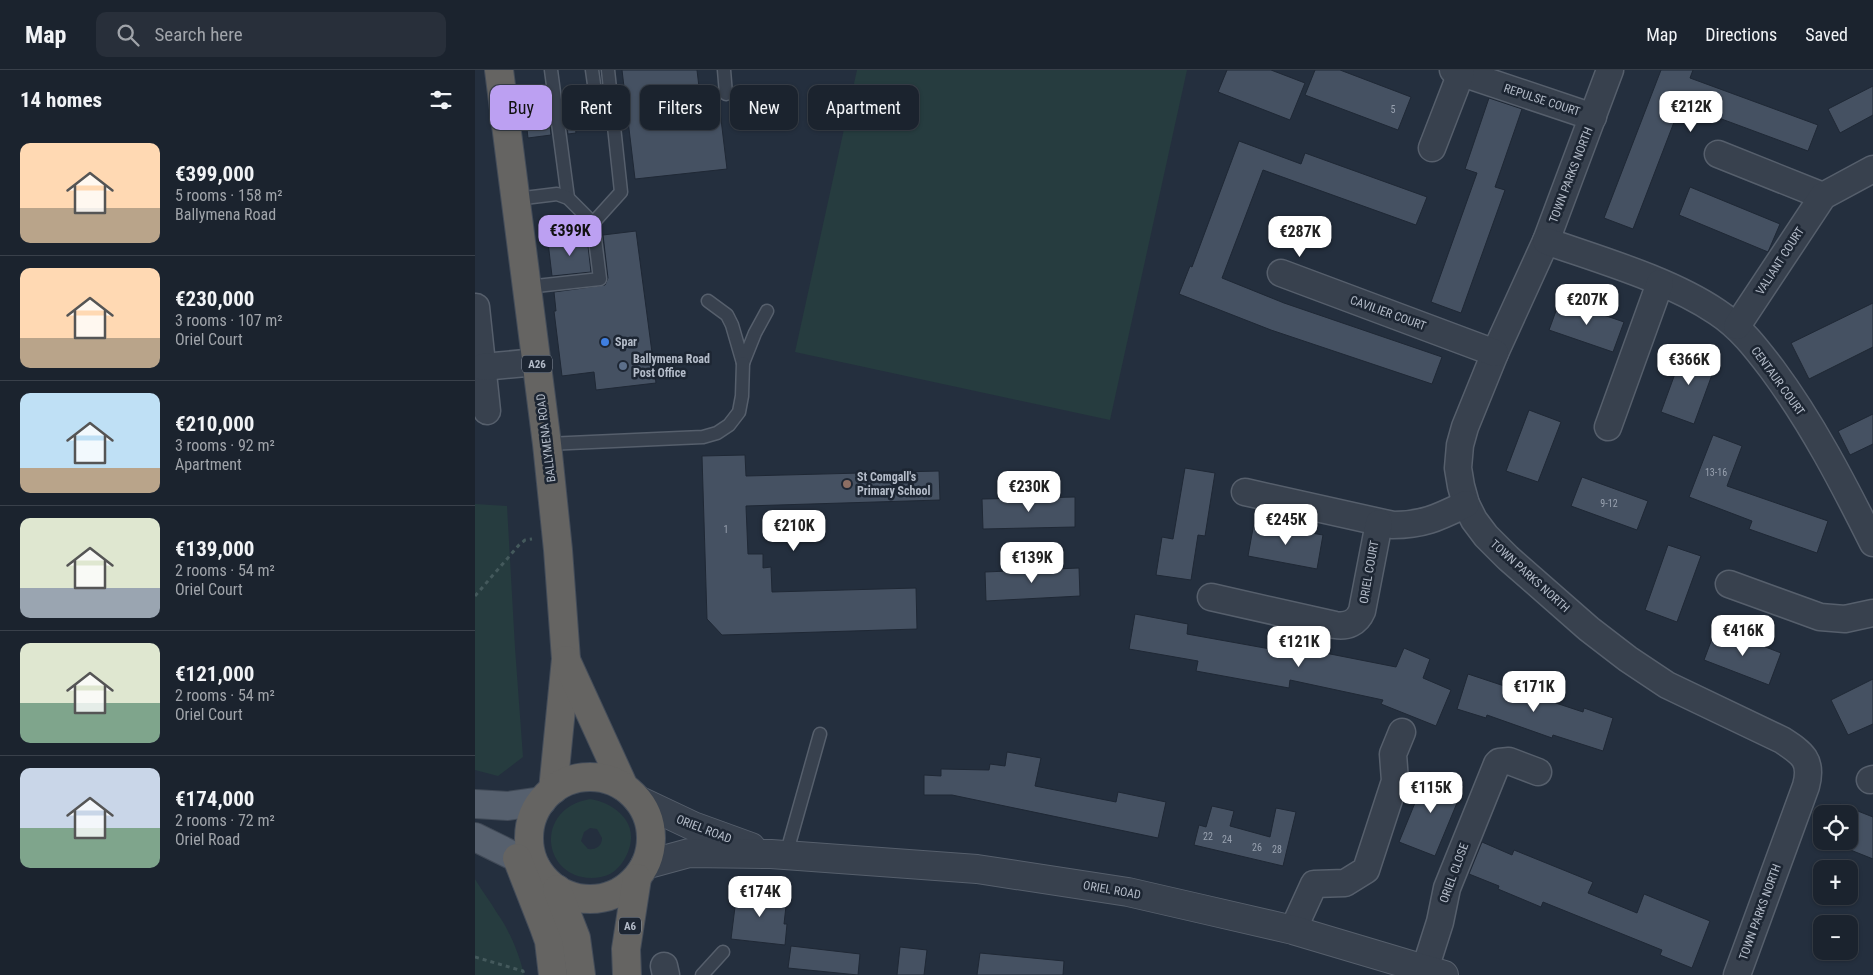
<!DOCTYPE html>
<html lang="en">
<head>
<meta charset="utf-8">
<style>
  :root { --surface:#1b232e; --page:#282f3a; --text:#f1f3f6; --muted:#a0a4aa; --line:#39404a; --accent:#bca0f2 }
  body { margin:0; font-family:"Roboto Condensed",sans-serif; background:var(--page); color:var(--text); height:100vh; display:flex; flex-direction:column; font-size:19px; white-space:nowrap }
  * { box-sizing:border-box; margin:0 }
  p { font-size:16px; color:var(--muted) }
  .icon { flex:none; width:28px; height:28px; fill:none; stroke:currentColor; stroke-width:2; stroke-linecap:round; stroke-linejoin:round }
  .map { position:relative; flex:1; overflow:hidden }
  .drawer { display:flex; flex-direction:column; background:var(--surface); width:475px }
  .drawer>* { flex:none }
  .hud { position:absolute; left:15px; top:15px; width:475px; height:45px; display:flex; gap:10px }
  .tools { position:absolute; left:1338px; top:735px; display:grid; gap:10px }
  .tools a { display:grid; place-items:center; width:45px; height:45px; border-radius:10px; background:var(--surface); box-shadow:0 1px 4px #0004,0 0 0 1px var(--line); font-size:25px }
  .price { position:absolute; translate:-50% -42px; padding:0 11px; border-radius:10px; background:#fff; color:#222; font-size:16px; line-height:32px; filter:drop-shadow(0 1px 2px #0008) }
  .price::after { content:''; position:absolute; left:50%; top:30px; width:15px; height:11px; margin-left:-8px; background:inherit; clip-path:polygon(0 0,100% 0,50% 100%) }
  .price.current { background:var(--accent); color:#111 }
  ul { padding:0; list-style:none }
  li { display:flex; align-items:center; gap:15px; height:125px; padding:0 20px }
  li+li { border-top:1px solid var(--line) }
  li span { display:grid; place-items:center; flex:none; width:140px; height:100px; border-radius:10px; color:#555 }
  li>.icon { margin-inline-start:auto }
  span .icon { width:60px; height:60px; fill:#fffc; stroke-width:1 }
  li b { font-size:21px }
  h2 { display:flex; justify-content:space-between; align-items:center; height:60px; padding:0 20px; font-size:21px }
  .pill { padding:0 18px; border-radius:10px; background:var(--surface); box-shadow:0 1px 4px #0004,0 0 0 1px var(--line); font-size:18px; line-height:45px }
  .pill.current { background:var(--accent); color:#111 }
  header { display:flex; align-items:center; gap:30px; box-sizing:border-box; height:70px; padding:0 25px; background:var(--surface); border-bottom:1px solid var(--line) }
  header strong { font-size:24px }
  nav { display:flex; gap:28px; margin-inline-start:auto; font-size:18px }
  .search { width:350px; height:45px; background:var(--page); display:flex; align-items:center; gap:12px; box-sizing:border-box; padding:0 18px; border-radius:10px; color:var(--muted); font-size:19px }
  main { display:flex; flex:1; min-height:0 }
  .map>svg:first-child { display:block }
  .green { fill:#263c3f; fill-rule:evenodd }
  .building { fill:#455162; stroke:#1f2835 }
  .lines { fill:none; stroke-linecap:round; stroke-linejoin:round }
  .service-casing { stroke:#565f6c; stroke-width:15 }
  .minor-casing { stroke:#565f6c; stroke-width:29 }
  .tertiary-casing { stroke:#565f6c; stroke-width:30 }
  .primary-casing { stroke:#414a57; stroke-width:30 }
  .trunk-casing { stroke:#434c59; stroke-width:30 }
  .path { stroke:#44595c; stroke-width:3; stroke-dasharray:4 4; stroke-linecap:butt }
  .service { stroke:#38414e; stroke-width:12 }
  .minor { stroke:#38414e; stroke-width:26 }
  .tertiary { stroke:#38414e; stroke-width:28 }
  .primary { stroke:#56606e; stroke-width:28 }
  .trunk { stroke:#656462; stroke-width:28 }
  .shop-dot { fill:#3f7fe0; stroke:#1d2633; stroke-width:2 }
  .service-dot { fill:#5c6f8a; stroke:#1d2633; stroke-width:2 }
  .education-dot { fill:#8d6e63; stroke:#1d2633; stroke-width:2 }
  .labels { text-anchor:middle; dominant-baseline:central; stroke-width:5; stroke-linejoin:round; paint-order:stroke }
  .number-label { font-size:10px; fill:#98a1af }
  .shield { fill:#1d2633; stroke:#878f9c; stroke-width:1 }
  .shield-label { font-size:11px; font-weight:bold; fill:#b4bcc9 }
  .street-label { font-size:12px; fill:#b4bcc9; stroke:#1d2633 }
  .poi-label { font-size:12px; font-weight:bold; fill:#b4bcc9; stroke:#1d2633; text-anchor:start }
</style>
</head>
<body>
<header>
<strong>Map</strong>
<div class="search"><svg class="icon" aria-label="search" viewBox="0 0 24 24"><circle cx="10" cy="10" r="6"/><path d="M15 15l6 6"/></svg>Search here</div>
<nav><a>Map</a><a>Directions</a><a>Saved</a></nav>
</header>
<main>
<section class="drawer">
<h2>14 homes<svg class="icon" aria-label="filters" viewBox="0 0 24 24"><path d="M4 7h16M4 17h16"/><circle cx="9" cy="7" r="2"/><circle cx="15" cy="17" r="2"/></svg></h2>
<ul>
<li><span style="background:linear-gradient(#ffd9b3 65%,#b9a48a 0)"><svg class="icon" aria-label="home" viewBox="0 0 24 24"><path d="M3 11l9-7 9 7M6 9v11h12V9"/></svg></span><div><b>€399,000</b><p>5 rooms · 158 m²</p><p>Ballymena Road</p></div></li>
<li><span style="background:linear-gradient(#ffd9b3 70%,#b9a48a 0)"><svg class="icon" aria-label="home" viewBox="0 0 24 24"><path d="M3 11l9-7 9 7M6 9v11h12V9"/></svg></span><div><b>€230,000</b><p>3 rooms · 107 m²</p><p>Oriel Court</p></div></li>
<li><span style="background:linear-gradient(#bfe0f5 75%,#b9a48a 0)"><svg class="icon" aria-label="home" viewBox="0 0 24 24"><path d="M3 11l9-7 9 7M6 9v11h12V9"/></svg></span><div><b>€210,000</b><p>3 rooms · 92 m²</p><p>Apartment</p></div></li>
<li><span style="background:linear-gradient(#dfe7d0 70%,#9aa5b1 0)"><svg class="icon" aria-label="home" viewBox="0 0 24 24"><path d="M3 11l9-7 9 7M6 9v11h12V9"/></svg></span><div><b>€139,000</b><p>2 rooms · 54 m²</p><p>Oriel Court</p></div></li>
<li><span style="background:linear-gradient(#dfe7d0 60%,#7fa58c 0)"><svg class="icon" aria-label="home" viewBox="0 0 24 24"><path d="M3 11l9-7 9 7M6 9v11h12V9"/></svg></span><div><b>€121,000</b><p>2 rooms · 54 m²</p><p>Oriel Court</p></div></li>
<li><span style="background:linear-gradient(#c9d6e8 60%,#7fa58c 0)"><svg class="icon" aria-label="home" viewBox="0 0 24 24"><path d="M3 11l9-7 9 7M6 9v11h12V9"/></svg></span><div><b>€174,000</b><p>2 rooms · 72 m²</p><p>Oriel Road</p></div></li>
</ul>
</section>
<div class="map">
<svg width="1398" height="905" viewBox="0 0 1398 905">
  <rect width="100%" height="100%" fill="#242f3e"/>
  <g class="green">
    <path d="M382,0H712L635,350L320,282Z"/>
    <path d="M0,434L32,436L40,578L48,687L23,706L0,700Z"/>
    <path d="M115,729C141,733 165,754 153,782C148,794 139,805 126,807C70,817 54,740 115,729ZM115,758L122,759L127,768C127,776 121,780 113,779L106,771L109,762Z"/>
    <path d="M0,809C7,821 15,831 22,843C34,859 45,886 49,905H0Z"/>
  </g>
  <g class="building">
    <path d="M147,0H222L227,43L245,41L252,99L160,109Z"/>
    <path d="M752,0H796L830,13L815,50L743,22Z"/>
    <path d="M840,0H865L936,27L923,60L830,25Z"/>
    <path d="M1186,0H1218L1215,8L1343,55L1333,81L1206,34L1158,159L1129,148Z"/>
    <path d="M1398,16V45L1365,63L1353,39Z"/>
    <path d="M97,27L101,63L93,64L88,28Z"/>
    <path d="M1014,28L1047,39L1020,117L1030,120L986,243L956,232L1002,103L990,99Z"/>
    <path d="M72,30L76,65L53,68L49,33Z"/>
    <path d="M764,71L826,94L830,83L952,127L941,155L788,100L747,208L809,233L967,287L957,314L796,260L704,224L715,196L717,197Z"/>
    <path d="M1215,117L1305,154L1293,182L1204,145Z"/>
    <path d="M161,161L181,313L121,320L119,302L87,306L79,241H81L79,222L130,215L133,208L128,165Z"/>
    <path d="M112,167L116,202L77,206L73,172Z"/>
    <path d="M1085,230L1149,252L1138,282L1074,260Z"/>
    <path d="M1398,233V277L1334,309L1316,273Z"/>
    <path d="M1209,279L1242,291L1219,354L1186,342Z"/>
    <path d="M1054,340L1086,352L1063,412L1031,401Z"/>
    <path d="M1398,344V374L1375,385L1363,361Z"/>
    <path d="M1238,365L1267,376L1252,416L1353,451L1342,483L1274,459L1277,451L1214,427Z"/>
    <path d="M270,385L271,406L464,401L465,430L271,436L273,484H288V498L296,497L297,522L441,518L442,559L247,565L232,549L227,386Z"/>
    <path d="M710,398L740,403L730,466L723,465L716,510L681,505L687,467L698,469Z"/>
    <path d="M1107,407L1173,431L1162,460L1096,436Z"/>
    <path d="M600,427V457L508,459L507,429Z"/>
    <path d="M779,453L848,465L842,499L773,486Z"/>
    <path d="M1193,475L1226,486L1202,552L1170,540Z"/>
    <path d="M604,498L605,526L511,531L510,502Z"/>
    <path d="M660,544L713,554L712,564L834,586L835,580L921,597L929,578L955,589L948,608L976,620L961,656L906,634L908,630L815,610L814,618L721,601L723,591L654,579Z"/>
    <path d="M1241,558L1306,583L1294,615L1229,590Z"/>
    <path d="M993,604L1108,642L1109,638L1138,648L1128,681L1078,665L1077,668L1012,645L1011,648L982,639Z"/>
    <path d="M1398,609V654L1373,665L1356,630Z"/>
    <path d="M532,682L566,688L560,716L641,732L643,722L691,732L683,768L477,725H449V705L466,706V699L514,700L515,694L530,696Z"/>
    <path d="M953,701L989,716L960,786L924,772Z"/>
    <path d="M1365,734L1398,747V789L1353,771H1374V744H1361Z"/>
    <path d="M737,736L759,741L755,756L795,767L801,738L821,742L808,796L719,775L724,755L731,757Z"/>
    <path d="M1007,772L1037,785L1039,780L1118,812L1113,823L1162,843L1169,824L1235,851L1217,898L1185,885L1187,880L1068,832L1066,837L1023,819L1024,816L994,804Z"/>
    <path d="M262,821L312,827L309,854H312L310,875L256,869Z"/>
    <path d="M316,876L385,884L383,905L313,898Z"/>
    <path d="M425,877L452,880L449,905H422Z"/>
    <path d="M505,883L589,891L588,905H502Z"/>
  </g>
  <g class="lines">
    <defs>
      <g id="service">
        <path d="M76,0L93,128"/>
        <path d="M117,0L123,43L138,54"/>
        <path d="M249,0L251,24"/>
        <path d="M41,129L82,124L93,128L118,153L125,209L52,217"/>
        <path d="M118,153L146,122L133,0"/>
        <path d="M233,231L252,245L257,255L268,293L280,263L292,241"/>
        <path d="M72,374L205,368L228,367L242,363L254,355L264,342L267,326L268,293"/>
        <path d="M311,785L345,664"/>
        <path d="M227,905L248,882"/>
      </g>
      <g id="minor">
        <path d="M978,0L1118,47"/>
        <path d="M1135,0L1071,171L1020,283L990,357L985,375L983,398L986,416L991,434L999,450L1011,466L1033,488L1114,559L1153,589L1192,615L1307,670C1327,683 1338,690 1331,716L1262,905"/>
        <path d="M957,78L986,3"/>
        <path d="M1243,84L1348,126"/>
        <path d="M1071,171C1125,190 1195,210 1242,242C1265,257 1281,278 1297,299C1337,353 1368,413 1398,473"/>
        <path d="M806,203L1020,283"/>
        <path d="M1,237L12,341"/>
        <path d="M1262,256L1348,126L1398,99"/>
        <path d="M8,297L62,292"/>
        <path d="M1133,357L1185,213"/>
        <path d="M770,422L918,455C949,455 964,447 991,434"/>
        <path d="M1254,514L1345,547L1370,549L1398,543"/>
        <path d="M736,527L860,555C872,557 882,553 887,541L904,453"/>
        <path d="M1395,710L1398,709"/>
        <path d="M818,860L839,814L870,813L891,800L920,711L918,684L927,662"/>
        <path d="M189,896L191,905"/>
        <path d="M950,899L965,852L972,818L1022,694L1024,692L1034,691L1063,702"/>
      </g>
      <g id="tertiary">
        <path d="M163,730L218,756L276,777"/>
        <path d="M170,795L214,783L296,784L502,799L653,822L727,839L818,860L969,905"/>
      </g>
      <g id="primary">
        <path d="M0,734L33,736L67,731"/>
        <path d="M0,767L61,797"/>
      </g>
      <g id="trunk">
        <path d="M24,0L72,374L83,480L91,589L78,720"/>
        <path d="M91,590L149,717"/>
        <circle cx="115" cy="768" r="61"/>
        <path d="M42,788L69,857L74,871L78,905"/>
        <path d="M82,819L101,868L106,905"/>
        <path d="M152,905L151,879L162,808"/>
      </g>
    </defs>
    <use href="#service" class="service-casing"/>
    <use href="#minor" class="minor-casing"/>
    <use href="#tertiary" class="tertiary-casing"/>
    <use href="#primary" class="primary-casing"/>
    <use href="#trunk" class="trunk-casing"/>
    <g class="path">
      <path d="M0,526L44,475L50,470L57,469"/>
      <path d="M0,887L48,901L49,905"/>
    </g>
    <use href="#service" class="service"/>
    <use href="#minor" class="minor"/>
    <use href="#tertiary" class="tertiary"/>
    <use href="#primary" class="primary"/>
    <use href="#trunk" class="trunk"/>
  </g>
  <circle class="shop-dot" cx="130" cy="272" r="5"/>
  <circle class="service-dot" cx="148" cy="296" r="5"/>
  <circle class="education-dot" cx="372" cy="414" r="5"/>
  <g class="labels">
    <g class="number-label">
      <text x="918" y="39">5</text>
      <text x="1241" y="402">13-16</text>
      <text x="1134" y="433">9-12</text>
      <text x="251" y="459">1</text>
      <text x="733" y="766">22</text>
      <text x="752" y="769">24</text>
      <text x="782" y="777">26</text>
      <text x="802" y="779">28</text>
    </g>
    <g class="shield">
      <rect x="47" y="285.5" width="30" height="17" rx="4"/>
      <rect x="144" y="847.5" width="22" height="17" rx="4"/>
    </g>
    <g class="shield-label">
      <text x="62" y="294">A26</text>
      <text x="155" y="856">A6</text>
    </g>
    <g class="street-label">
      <text transform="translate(1067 30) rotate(18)">REPULSE COURT</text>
      <text transform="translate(1096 105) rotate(-69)">TOWN PARKS NORTH</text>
      <text transform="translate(1305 191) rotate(-57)">VALIANT COURT</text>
      <text transform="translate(913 243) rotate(20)">CAVILIER COURT</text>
      <text transform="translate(1303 311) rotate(54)">CENTAUR COURT</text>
      <text transform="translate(71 368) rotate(-97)">BALLYMENA ROAD</text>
      <text transform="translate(894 502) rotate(-80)">ORIEL COURT</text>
      <text transform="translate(1055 506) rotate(42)">TOWN PARKS NORTH</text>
      <text transform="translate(229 759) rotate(21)">ORIEL ROAD</text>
      <text transform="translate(979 803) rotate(-70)">ORIEL CLOSE</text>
      <text transform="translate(637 820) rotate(10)">ORIEL ROAD</text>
      <text transform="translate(1285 842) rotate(-70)">TOWN PARKS NORTH</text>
    </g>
    <g class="poi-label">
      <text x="140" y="272">Spar</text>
      <text x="158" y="289">Ballymena Road<tspan x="158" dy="14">Post Office</tspan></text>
      <text x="382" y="407">St Comgall's<tspan x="382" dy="14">Primary School</tspan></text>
    </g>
  </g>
</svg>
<div class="tools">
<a><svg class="icon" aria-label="locate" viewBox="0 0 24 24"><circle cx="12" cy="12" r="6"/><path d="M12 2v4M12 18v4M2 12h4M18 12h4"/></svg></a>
<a>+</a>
<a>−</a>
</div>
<b class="price" style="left:1216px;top:63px">€212K</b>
<b class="price current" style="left:95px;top:187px">€399K</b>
<b class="price" style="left:825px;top:188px">€287K</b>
<b class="price" style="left:1112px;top:256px">€207K</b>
<b class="price" style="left:1214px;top:316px">€366K</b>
<b class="price" style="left:554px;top:443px">€230K</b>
<b class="price" style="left:811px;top:476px">€245K</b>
<b class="price" style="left:319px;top:482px">€210K</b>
<b class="price" style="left:557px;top:514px">€139K</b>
<b class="price" style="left:1268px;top:587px">€416K</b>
<b class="price" style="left:824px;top:598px">€121K</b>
<b class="price" style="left:1059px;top:643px">€171K</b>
<b class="price" style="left:956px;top:744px">€115K</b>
<b class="price" style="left:285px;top:848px">€174K</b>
<div class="hud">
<a class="pill current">Buy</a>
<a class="pill">Rent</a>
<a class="pill">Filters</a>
<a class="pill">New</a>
<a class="pill">Apartment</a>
</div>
</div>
</main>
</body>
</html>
